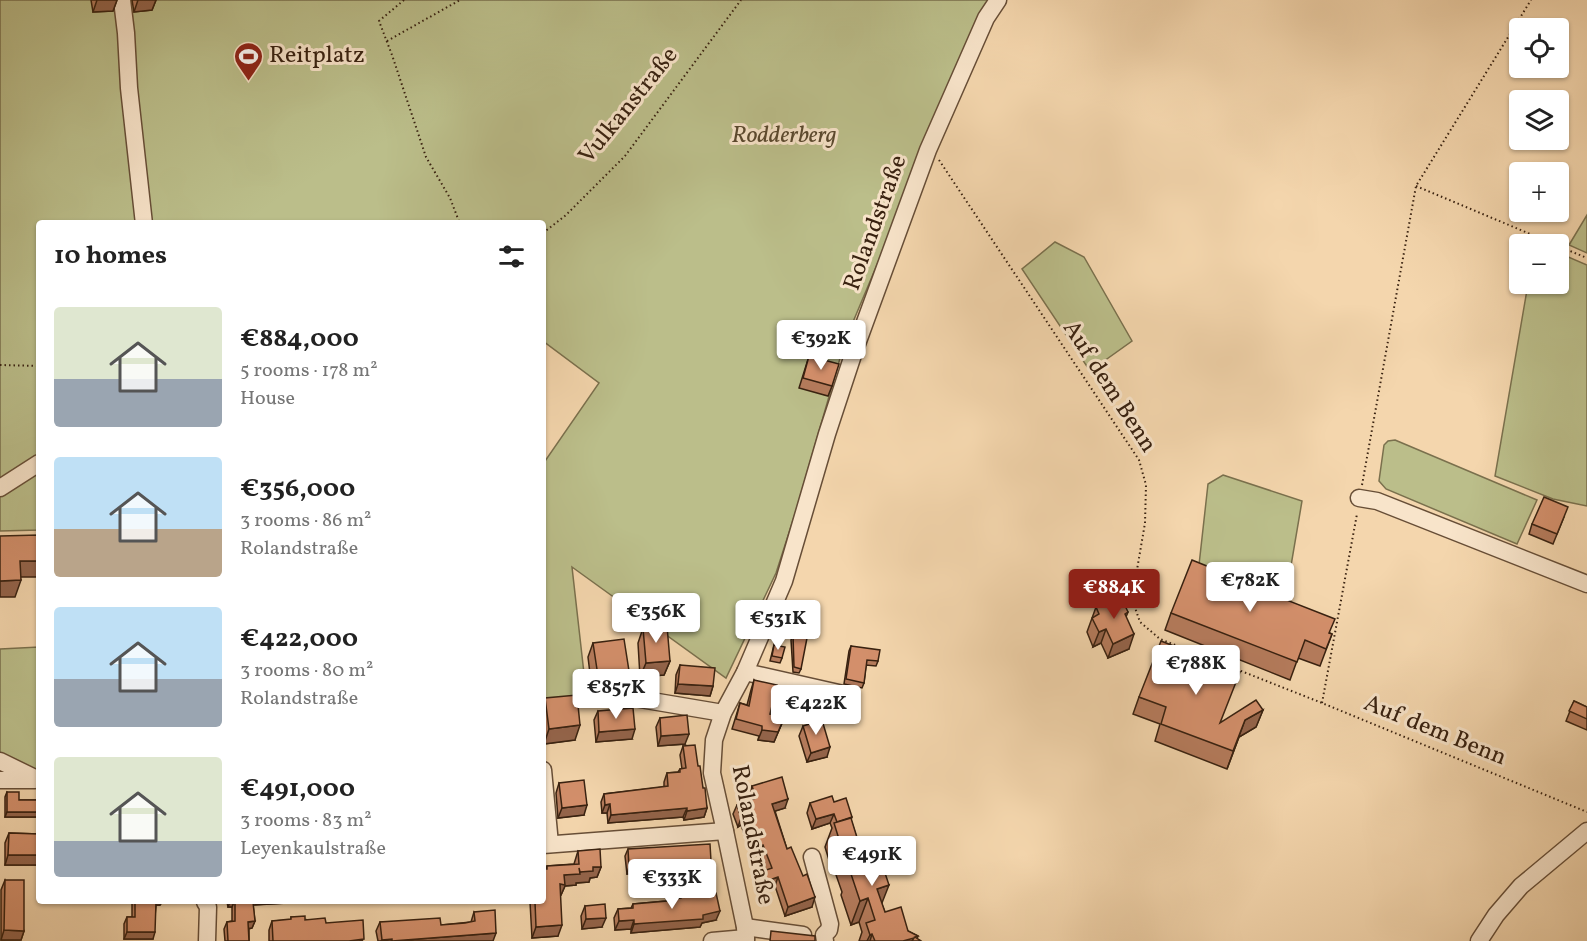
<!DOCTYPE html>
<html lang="en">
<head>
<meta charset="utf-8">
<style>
  :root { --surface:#fff; --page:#f2f2f2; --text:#222; --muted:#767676; --accent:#8f2418 }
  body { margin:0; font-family:Vollkorn,serif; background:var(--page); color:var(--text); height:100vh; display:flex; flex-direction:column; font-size:22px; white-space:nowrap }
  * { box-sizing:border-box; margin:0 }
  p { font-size:20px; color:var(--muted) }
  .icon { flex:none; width:33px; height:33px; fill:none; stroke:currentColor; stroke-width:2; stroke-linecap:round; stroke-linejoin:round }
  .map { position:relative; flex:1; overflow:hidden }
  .side { position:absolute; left:36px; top:220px; width:510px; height:684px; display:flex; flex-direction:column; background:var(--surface); border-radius:6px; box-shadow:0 2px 4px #0004 }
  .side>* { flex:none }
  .controls { position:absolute; left:1509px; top:18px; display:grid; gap:12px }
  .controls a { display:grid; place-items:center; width:60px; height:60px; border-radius:6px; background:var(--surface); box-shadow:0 2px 4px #0004; font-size:30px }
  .price { position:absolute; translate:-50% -51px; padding:0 14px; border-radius:6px; background:#fff; color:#222; font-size:20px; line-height:39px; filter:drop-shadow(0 2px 3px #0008) }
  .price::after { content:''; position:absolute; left:50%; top:36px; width:18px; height:14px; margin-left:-9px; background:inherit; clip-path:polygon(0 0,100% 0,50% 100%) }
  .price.selected { background:var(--accent); color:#fff }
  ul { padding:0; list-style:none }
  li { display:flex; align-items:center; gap:18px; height:150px; padding:0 18px }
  li span { display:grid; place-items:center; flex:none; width:168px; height:120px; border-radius:6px; color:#555 }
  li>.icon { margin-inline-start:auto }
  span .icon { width:72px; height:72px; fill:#fffc; stroke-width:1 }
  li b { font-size:26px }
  h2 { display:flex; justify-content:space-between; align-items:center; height:72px; padding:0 18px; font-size:26px }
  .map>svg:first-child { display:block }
  .green { fill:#bbbe8a; stroke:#7a704d; stroke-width:1.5 }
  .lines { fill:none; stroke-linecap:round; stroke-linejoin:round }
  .minor-casing { stroke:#674e37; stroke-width:19 }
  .path { stroke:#382110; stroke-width:2; stroke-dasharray:1.5 3; stroke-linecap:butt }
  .minor { stroke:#f8e4ca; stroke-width:16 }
  .wall { fill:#b57b5c; stroke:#382110; stroke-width:1.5 }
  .shaded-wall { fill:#94644b; stroke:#382110; stroke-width:1.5 }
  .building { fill:#d38f6b; stroke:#382110; stroke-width:1.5 }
  .labels { text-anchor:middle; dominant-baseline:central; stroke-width:6; stroke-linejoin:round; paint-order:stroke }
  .poi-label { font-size:24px; fill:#382110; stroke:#f8e4ca; text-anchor:start }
  .street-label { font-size:24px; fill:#382110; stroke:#f8e4ca }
  .park-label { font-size:24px; font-style:italic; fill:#59482e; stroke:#f8e4ca }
</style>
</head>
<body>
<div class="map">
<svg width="1587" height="941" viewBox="0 0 1587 941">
  <rect width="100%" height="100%" fill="#f4d6ad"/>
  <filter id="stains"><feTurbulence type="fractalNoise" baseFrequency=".00333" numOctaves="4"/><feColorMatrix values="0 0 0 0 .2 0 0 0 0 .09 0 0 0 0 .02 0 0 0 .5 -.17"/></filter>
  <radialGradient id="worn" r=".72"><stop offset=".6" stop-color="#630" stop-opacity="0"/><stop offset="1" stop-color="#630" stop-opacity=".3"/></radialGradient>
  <g class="green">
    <path d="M0,0H993L981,17L845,341L796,511L776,573L726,678L572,567L587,700L543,704V464L599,383L543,341V224H39V458L0,483Z"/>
    <path d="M1587,215V253L1569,245Z"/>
    <path d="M1055,242L1084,257L1132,341L1090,371L1022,269Z"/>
    <path d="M1559,253L1587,265V506L1553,499L1495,476L1528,284H1558Z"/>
    <path d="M1395,440L1537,500L1517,544L1386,489L1379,481L1384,445L1388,441Z"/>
    <path d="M39,468V530L0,531V492Z"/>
    <path d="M1223,475L1302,501L1285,601L1198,574L1208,484Z"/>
    <path d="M39,647V775L0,753V649Z"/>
  </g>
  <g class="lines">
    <defs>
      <g id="minor">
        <path d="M122,0L126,33L129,88L144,224"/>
        <path d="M0,488L39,463"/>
        <path d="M1359,498L1377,501L1587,584"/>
        <path d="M745,672L843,694"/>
        <path d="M634,698L723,713"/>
        <path d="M0,761L39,780"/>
        <path d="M543,770L550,844"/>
        <path d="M0,780H35"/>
        <path d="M543,845L725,831"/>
        <path d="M812,857L830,924L829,930L824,935L825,941"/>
        <path d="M205,902L208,907L207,941"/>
        <path d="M745,927L803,935"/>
        <path d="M712,941L746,938"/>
        <path d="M746,941L745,927L725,831L712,773L714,740L723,713L745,672L784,581L827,434L853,355L928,150L986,18L998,0"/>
        <path d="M1479,941L1496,915L1521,886L1587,831"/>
      </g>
    </defs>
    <use href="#minor" class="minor-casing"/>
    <g class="path">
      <path d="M404,0L379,21L392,55L426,157L450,198L460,224"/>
      <path d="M387,41L460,0"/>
      <path d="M939,160L1139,460L1146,485L1145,523L1132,599L1140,622L1160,639L1322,703L1587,812"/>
      <path d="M1416,186L1554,244"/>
      <path d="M543,233L566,215L625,156L741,0"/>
      <path d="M1558,246L1587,258"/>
      <path d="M0,365L39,366"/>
      <path d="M1362,485L1416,186L1531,0"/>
      <path d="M1322,703L1357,514"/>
    </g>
    <use href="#minor" class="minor"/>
  </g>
  <g class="wall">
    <path d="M91,0H117L113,11L93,12Z"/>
    <path d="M132,0H156L152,10L134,12Z"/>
    <path d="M809,356L832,386L828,396L799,388Z"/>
    <path d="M1564,517L1553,544L1529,534L1532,524Z"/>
    <path d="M1223,575L1332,634L1320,666L1298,658L1290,680L1165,630L1171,613Z"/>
    <path d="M1096,607L1128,612L1126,617L1129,649L1108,658L1101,643L1093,647L1087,632Z"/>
    <path d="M643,628L670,661L664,675L640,677L638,643Z"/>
    <path d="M793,635L801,669L799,673L793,672L791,640Z"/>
    <path d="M593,643L629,671L623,686L592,690L588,657Z"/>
    <path d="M774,645L782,658L780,663L770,661Z"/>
    <path d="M851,646L878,661L876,666L866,665L864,683L862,688L844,684L849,651Z"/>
    <path d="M680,665L713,686L710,696L675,693L676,675Z"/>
    <path d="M754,680L770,714L785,716L774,742L758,740L759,736L732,729L740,703L747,705L751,690Z"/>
    <path d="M797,687L819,716L794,717V697Z"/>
    <path d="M1139,697L1221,722L1263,710L1256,727L1239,737L1227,769L1155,741L1160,724L1133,714Z"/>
    <path d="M545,698L575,740L544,744L543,704Z"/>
    <path d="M1574,701L1587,707V730L1566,721Z"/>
    <path d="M598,711L632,739L596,742L594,720Z"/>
    <path d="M660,718L685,744L658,746L656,727Z"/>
    <path d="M803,726L827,757L807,762L799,736Z"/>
    <path d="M683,746L698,766L707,808L704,817L684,820L683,817L608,823L607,813H602L601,802L604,794L664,787V782L667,773L678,772L680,769H682L680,755Z"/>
    <path d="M559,783L584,815L558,818L556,793Z"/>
    <path d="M752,786L785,808L775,811L787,849L812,907L785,916L775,886L758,892L754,882L758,873L766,870L759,855L752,857L741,825L738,827L733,814L737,805L750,800L749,796Z"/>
    <path d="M7,792L19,800H39V817H5V797Z"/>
    <path d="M834,802L852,817L851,820L863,857L885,912L908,931L918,936L917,939L921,941H859L862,932L859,922L851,925L841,895L842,892L835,872L833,873L825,847L832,828L830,823L812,829L807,813L810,803Z"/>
    <path d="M9,833L39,834V858L37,865H5V843Z"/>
    <path d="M628,849L711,861L708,868L672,871L670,882L654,883L653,875H646V873L627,874L625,856Z"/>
    <path d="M578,851L601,867L597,877L590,878L589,882L576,883V885L565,886L561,895H560L558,936L532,938L530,902H543L546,869L547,866L574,864Z"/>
    <path d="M5,880L24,931L21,940H1V890Z"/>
    <path d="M681,896L716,920L702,923L700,927L631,933V929L615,930L614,918L618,909L631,908L633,904L666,901L667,899L680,898Z"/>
    <path d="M132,902H162L160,905H156L153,939H124V924L127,917H132Z"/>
    <path d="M227,902H305L253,905L255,921L252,928L249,929V941H225L224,929L227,922L232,921V907H228Z"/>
    <path d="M585,906L602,927L582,929L581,916Z"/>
    <path d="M474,912L493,941H378L376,931L380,922L441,925L471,922Z"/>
    <path d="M291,917L326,923L363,941H269V930L272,921L291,920Z"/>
  </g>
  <g class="shaded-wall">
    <path d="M97,0H117L113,11L93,12Z"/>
    <path d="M138,0H156L152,10L134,12Z"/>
    <path d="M20,561H39V577H14Z"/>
    <path d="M21,580L15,597H0V581Z"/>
    <path d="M1106,629L1101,643L1093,647L1099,632Z"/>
    <path d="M1134,634L1129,649L1108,658L1113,644Z"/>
    <path d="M670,661L664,675L640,677L646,663Z"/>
    <path d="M629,671L623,686L592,690L598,676Z"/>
    <path d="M678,684L713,686L710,696L675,693Z"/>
    <path d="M823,706L819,716L794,717L798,707Z"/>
    <path d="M1263,710L1256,727L1239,737L1227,769L1245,720Z"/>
    <path d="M785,716L774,742L758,740L762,730Z"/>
    <path d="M580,725L575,740L544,744L549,729Z"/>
    <path d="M635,729L632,739L596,742L599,732Z"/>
    <path d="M689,734L685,744L658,746L661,736Z"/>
    <path d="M830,747L827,757L807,762L811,753Z"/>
    <path d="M788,799L785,808L769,813L772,804Z"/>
    <path d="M610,804L607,813H602L605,805Z"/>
    <path d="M587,805L584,815L558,818L562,808Z"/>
    <path d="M687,808L683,817L608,823L611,815Z"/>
    <path d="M707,808L704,817L684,820L687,811Z"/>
    <path d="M7,812H39V817H5Z"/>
    <path d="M834,814L830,823L812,829L816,819Z"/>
    <path d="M745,816L741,825L738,827L741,818Z"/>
    <path d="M763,845L759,855L752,857L756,848Z"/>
    <path d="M842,849H844L835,872L833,873Z"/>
    <path d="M8,855H39V858L37,865H5Z"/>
    <path d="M711,861L708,868L669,872L672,864Z"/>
    <path d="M649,865L646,873L627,874L629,867Z"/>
    <path d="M593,867H601L597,877L590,878L589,882L576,883V885L565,886L561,895H556L564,875L580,872Z"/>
    <path d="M656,867L653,875H646L649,868Z"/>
    <path d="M672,874L670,882L654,883L657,875Z"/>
    <path d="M778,877L775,886L758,892L761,883Z"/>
    <path d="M889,885L880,908L877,889Z"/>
    <path d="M815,897L812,907L785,916L788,907Z"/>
    <path d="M868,898L859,922L851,925L860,901Z"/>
    <path d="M154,902H162L160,905H153Z"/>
    <path d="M230,902H234L232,907H228Z"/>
    <path d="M252,902H305L250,905Z"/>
    <path d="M720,911L716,920L702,923L700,927L631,933L634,924Z"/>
    <path d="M606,918L602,927L582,929L586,919Z"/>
    <path d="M634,920L631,929L615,930L619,921Z"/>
    <path d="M255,921L252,928L245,929L248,922Z"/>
    <path d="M562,925L558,936L532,938L536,927Z"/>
    <path d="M4,930L24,931L21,940H1Z"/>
    <path d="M127,932H155L153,939H124Z"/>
    <path d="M496,933L493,941H392Z"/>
    <path d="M872,934L870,941H867L870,935Z"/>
    <path d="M392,939L391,941H381L382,940Z"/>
  </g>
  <g class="building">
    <path d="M809,356L839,364L832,386L803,378Z"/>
    <path d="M1544,497L1568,507L1557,534L1532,524Z"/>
    <path d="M39,535V561H20L21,580L0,581V536Z"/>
    <path d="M1192,560L1224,573L1223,575L1335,619L1329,633L1332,634L1326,649L1305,640L1297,662L1171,613Z"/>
    <path d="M1120,595L1128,612L1125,614L1134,634L1113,644L1106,629L1099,632L1092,618L1099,614L1096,607Z"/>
    <path d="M667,626L670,661L646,663L643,628Z"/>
    <path d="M793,635L807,638L801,669L794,667Z"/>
    <path d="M624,639L629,671L598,676L593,643Z"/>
    <path d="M1161,641L1240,672L1220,723L1256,700L1263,710L1245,720L1233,751L1161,724L1166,707L1139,697Z"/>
    <path d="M774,645L785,647L782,658L772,656Z"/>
    <path d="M851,646L880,650L878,661L867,660L864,683L846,679Z"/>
    <path d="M680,665L715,668L713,686L678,684Z"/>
    <path d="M754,680L777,685L770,714L785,716L778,732L762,730V726L736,719L740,703L749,706Z"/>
    <path d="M797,687H809L822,690L823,706L798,707Z"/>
    <path d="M577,695L580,725L549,729L545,698Z"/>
    <path d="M1574,701L1587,707V719L1569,711Z"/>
    <path d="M633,708L635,729L599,732L598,711Z"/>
    <path d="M687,715L689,734L661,736L660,718Z"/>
    <path d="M822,720L830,747L811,753L803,726Z"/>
    <path d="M695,745L698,766H700L703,788H705L707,808L687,811V808L611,815L610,804L605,805L604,794L668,786L667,773L680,772V769L686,768L683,746Z"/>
    <path d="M782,777L788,799L772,804L787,849L791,847L803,876L807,874L815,897L788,907L778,877L761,883L758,873L772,868L763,845L756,848L745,816L741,818L737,805L756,798L752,786Z"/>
    <path d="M584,780L587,805L562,808L559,783Z"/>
    <path d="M7,792H19V800H39V812H7Z"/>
    <path d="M832,796L834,802L846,798L852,817L837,822L834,814L816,819L810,803Z"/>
    <path d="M851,818L863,857L878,852L889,885L877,889L885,912L901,907L908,931L918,936L915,937L921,941H912L914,938L903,941H875L872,934L870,935L866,923L875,920L868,898L860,901L850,871L851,870L844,849H842L834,823Z"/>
    <path d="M9,833L39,834V855H8Z"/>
    <path d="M710,844L711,861L672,864V874L657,875L656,867L649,868V865L629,867L628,849Z"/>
    <path d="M600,849L601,867H593V871L580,872L579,868L580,874L564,875L565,885L560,884L562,925L536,927L535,902H543V869H547V866L579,864L578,851Z"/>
    <path d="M5,880H24V931L4,930Z"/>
    <path d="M716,893L720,911L703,915V919L634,924V920L619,921L618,909L633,908V904L667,901V899L681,898V896Z"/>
    <path d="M135,902H156L155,932H127V917H135Z"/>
    <path d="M235,902H253L255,921L248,922L249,941H228L227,922L235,921Z"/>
    <path d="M605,904L606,918L586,919L585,906Z"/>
    <path d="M495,910L496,933L392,941V939L382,940L380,922L440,918L441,925L465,923L475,921L474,912Z"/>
    <path d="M305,916V920L325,918L326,923L363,920L364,939L349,941H273L272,921L291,919V917Z"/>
    <path d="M771,931L815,936V941H770Z"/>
  </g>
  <defs>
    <symbol id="stadium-pin" viewBox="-11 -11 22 30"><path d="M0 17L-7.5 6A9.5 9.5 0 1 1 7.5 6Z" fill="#8f2418" stroke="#f8e4ca"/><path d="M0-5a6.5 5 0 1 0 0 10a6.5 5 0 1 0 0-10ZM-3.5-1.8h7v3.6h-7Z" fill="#fff"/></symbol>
  </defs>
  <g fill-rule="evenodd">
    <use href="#stadium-pin" x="232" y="40" width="33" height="45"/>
  </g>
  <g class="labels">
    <g class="poi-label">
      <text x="269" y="56">Reitplatz</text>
    </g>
    <g class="street-label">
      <text transform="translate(629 106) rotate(-51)">Vulkanstraße</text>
      <text transform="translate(876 223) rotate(-70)">Rolandstraße</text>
      <text transform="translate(1109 387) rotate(57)">Auf dem Benn</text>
      <text transform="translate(1435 731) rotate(22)">Auf dem Benn</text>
      <text transform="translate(752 835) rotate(79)">Rolandstraße</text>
    </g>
    <g class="park-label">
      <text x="784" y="136">Rodderberg</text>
    </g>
  </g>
  <rect width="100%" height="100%" filter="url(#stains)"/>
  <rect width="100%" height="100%" fill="url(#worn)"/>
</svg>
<div class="controls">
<a><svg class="icon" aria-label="locate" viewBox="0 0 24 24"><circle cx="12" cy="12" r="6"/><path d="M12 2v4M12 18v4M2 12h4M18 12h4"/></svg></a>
<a><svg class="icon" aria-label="layers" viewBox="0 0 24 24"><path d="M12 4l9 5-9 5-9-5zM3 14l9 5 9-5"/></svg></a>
<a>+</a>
<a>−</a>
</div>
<b class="price" style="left:821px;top:371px">€392K</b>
<b class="price" style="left:1250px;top:613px">€782K</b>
<b class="price selected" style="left:1114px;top:620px">€884K</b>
<b class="price" style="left:656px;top:644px">€356K</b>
<b class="price" style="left:778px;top:651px">€531K</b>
<b class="price" style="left:1196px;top:696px">€788K</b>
<b class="price" style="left:616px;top:720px">€857K</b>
<b class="price" style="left:816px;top:736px">€422K</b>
<b class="price" style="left:872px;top:887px">€491K</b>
<b class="price" style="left:672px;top:910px">€333K</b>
<section class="side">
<h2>10 homes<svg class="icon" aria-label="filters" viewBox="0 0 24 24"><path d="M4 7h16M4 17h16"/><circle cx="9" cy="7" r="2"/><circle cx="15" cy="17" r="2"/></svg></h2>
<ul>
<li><span style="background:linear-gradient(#dfe7d0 60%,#9aa5b1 0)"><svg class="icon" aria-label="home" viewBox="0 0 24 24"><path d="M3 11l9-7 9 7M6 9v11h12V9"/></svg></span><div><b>€884,000</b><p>5 rooms · 178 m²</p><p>House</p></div></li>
<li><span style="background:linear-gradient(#bfe0f5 60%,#b9a48a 0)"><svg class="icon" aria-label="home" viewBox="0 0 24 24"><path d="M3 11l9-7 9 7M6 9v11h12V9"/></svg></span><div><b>€356,000</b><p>3 rooms · 86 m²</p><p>Rolandstraße</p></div></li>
<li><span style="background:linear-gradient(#bfe0f5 60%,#9aa5b1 0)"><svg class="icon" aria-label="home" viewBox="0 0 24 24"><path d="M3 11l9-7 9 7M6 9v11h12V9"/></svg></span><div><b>€422,000</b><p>3 rooms · 80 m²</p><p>Rolandstraße</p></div></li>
<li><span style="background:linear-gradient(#dfe7d0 70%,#9aa5b1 0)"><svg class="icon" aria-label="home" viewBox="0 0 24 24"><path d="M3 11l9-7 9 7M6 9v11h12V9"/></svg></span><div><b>€491,000</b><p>3 rooms · 83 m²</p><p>Leyenkaulstraße</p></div></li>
</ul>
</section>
</div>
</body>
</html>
